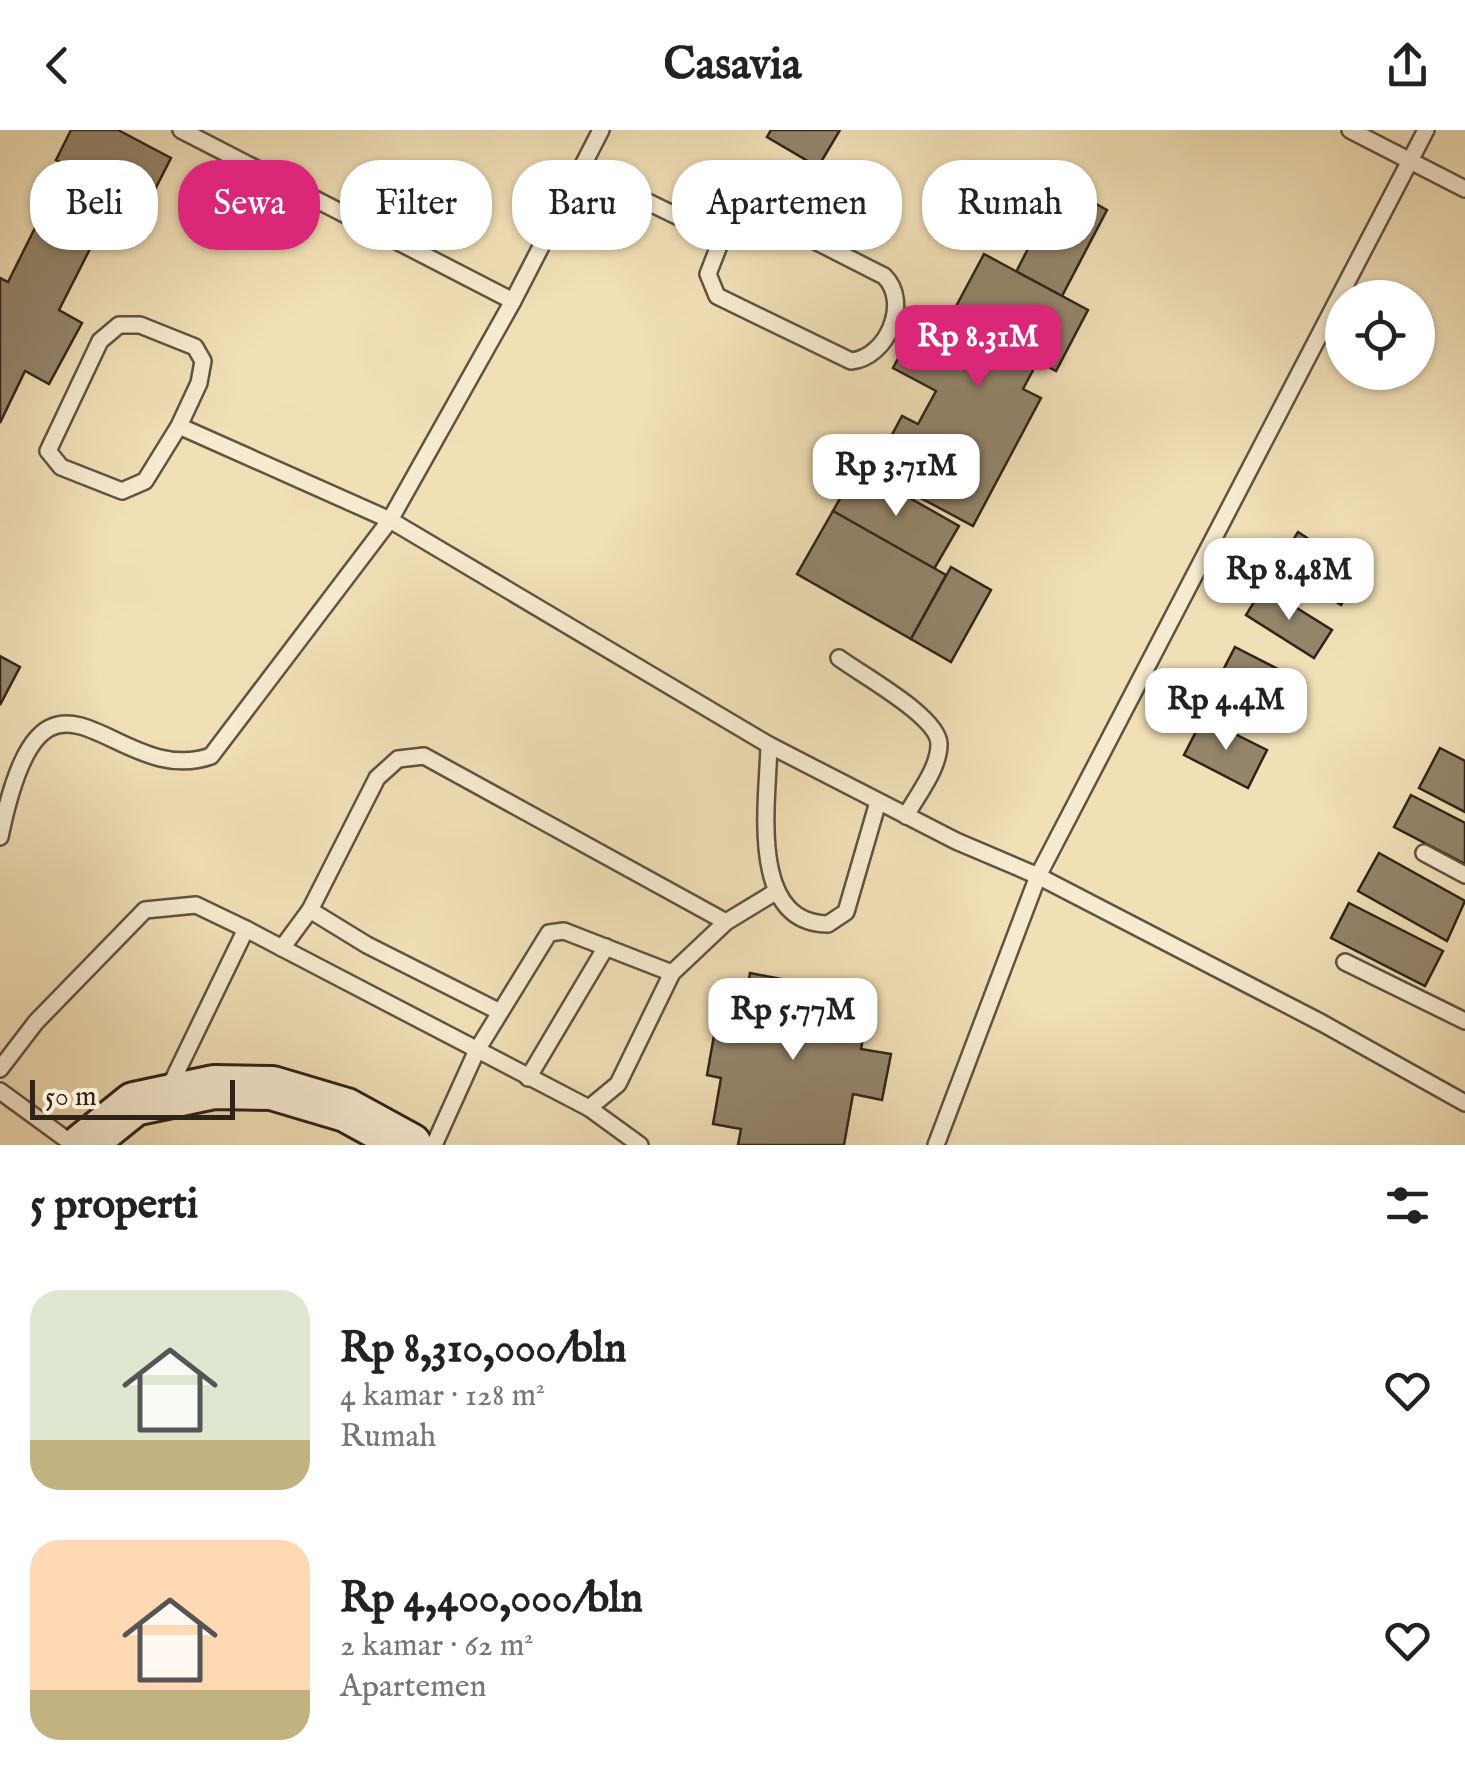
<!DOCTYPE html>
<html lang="id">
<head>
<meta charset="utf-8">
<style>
  :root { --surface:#fff; --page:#f2f2f2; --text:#222; --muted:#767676; --accent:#db2777 }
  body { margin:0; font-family:"IM FELL English",serif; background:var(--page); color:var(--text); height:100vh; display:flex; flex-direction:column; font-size:38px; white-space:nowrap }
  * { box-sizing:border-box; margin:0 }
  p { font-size:32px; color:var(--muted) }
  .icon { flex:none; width:55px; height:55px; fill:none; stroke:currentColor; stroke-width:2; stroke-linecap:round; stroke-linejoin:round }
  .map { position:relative; height:1015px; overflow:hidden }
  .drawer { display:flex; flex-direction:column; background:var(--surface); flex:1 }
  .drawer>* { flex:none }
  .hud { position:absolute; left:30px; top:30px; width:1405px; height:90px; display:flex; gap:20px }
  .tools { position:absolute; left:1325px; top:150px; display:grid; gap:20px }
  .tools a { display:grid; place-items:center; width:110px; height:110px; border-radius:50%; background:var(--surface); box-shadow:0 2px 8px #0004; font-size:50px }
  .scale { position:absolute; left:30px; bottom:25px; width:205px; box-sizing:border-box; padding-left:10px; border:5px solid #30241a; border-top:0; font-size:28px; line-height:35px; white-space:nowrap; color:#30241a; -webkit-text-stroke:8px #f6ead0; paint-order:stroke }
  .price { position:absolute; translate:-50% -85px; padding:0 22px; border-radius:20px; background:#fff; color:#222; font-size:32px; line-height:65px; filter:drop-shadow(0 2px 5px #0008) }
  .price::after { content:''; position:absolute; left:50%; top:60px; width:30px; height:22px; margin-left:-15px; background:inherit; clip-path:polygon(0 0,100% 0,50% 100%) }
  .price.on { background:var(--accent); color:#fff }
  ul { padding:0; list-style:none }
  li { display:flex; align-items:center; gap:30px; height:250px; padding:0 30px }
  li span { display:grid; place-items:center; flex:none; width:280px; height:200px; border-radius:30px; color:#555 }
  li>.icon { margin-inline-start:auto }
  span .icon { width:120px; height:120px; fill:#fffc; stroke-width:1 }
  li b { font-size:42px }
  h2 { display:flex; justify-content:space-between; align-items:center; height:120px; padding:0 30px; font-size:42px }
  .tag { padding:0 35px; border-radius:40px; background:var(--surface); box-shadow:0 2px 8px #0004; font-size:35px; line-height:90px }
  .tag.on { background:var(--accent); color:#fff }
  header { display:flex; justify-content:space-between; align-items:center; height:130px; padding:0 30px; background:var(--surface); font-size:45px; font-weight:700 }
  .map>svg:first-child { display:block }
  .building { fill:#94856b; stroke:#30241a; stroke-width:2.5 }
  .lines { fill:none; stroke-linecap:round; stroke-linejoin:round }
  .lane-casing { stroke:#605341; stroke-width:20 }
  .secondary-casing { stroke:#30241a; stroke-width:48 }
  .lane { stroke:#f6ead0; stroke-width:15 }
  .secondary { stroke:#f6ead0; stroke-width:42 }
</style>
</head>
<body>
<header><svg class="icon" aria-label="back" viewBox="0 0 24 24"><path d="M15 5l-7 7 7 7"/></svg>Casavia<svg class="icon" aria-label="share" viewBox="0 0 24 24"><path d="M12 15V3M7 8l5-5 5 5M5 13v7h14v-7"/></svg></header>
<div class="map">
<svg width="1465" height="1015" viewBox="0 0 1465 1015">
  <rect width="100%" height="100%" fill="#f1dfb6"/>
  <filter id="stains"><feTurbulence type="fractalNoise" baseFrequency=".002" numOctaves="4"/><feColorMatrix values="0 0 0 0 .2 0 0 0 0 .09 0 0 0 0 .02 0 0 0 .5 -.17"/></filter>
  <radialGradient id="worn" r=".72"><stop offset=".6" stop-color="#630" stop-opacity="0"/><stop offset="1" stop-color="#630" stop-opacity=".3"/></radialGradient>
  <g class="building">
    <path d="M71,0H118L171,28L146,77L56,30Z"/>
    <path d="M771,0H840L818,37L767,7Z"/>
    <path d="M1061,55L1107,80L1062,166L1016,142Z"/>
    <path d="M42,84L94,111L59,180L82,193L49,254L25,241L0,293V148L8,152Z"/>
    <path d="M984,124L1088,180L1056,241L1038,231L1023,259L1041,268L973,396L872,342L902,286L918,294L936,261L893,238L911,204L950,225L969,191L953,182Z"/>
    <path d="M857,338L959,396L934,439L833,381Z"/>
    <path d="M833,381L946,445L911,509L797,444Z"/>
    <path d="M1298,402L1361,443L1341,475L1278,434Z"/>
    <path d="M951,437L991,460L951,532L911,509Z"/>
    <path d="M1263,457L1332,500L1314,528L1246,485Z"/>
    <path d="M1235,517L1305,553L1286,589L1217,552Z"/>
    <path d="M0,526L20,537L0,575Z"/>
    <path d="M1203,588L1267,620L1248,658L1184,625Z"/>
    <path d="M1440,618L1465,631V682L1419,658Z"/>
    <path d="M1411,665L1465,693V734L1394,697Z"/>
    <path d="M1379,723L1465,771L1447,811L1358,761Z"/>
    <path d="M1349,773L1443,821L1425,856L1331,808Z"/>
    <path d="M750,843L871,866L861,919L891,924L882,970L853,964L844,1015H738L741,999L713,994L721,948L707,945L721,866L745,871Z"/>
  </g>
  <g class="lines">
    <defs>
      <g id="lane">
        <path d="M181,0L513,171"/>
        <path d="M601,0L513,171L390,390L769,615L956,711L1038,746L1322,893L1465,973"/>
        <path d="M1350,0L1465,59"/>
        <path d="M582,40L722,108L736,85L758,82L884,146C911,172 887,228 851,231L717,166L708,144L722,108"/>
        <path d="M839,528C862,545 939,587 939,614C939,639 917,665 906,686"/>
        <path d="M769,615C768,670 747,793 828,794L846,782L878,672"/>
        <path d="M0,707C45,488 113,661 211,626L390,390L179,296L199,253L203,231L195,217L140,195H119L100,211L48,321L61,337L122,361L145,351L179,296"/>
        <path d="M1424,723L1465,745"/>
        <path d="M310,780L367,815L498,881"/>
        <path d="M726,792L672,843L618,954L589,978L282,818L310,780L377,648L398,629L424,626L726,792L777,761"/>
        <path d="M1345,832L1465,891"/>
        <path d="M0,939L36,892L145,780L196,775L246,799"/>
        <path d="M528,948L606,817"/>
        <path d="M168,960L246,799L282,818"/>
        <path d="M0,961L74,1015"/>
        <path d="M589,978L640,1015"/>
        <path d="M434,1015L477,920L549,803L564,801L672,843"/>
        <path d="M936,1015L1038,746L1426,0"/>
      </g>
      <path id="secondary" d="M83,1015L134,974L214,957L272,958L346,980L410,1015"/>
    </defs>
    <use href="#lane" class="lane-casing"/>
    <use href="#secondary" class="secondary-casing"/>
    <use href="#lane" class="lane"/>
    <use href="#secondary" class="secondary"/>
  </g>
  <rect width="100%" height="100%" filter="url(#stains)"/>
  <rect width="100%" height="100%" fill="url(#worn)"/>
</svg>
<div class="tools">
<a><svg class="icon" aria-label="locate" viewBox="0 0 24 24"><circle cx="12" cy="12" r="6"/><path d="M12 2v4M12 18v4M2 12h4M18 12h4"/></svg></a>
</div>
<div class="scale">50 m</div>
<b class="price on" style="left:978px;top:260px">Rp 8.31M</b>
<b class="price" style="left:896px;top:389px">Rp 3.71M</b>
<b class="price" style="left:1289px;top:493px">Rp 8.48M</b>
<b class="price" style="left:1226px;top:623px">Rp 4.4M</b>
<b class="price" style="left:793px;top:933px">Rp 5.77M</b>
<div class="hud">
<a class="tag">Beli</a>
<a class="tag on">Sewa</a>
<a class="tag">Filter</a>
<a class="tag">Baru</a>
<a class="tag">Apartemen</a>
<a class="tag">Rumah</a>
</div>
</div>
<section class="drawer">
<h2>5 properti<svg class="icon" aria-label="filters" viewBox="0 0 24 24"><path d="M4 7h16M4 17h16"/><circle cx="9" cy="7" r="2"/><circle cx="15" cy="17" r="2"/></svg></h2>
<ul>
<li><span style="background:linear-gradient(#dfe7d0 75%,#c2b280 0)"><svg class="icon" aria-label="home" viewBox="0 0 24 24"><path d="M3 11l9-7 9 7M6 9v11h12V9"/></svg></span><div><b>Rp 8,310,000/bln</b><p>4 kamar · 128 m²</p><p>Rumah</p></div><svg class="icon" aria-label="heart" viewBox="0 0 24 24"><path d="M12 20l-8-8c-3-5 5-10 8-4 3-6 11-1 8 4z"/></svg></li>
<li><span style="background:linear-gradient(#ffd9b3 75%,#c2b280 0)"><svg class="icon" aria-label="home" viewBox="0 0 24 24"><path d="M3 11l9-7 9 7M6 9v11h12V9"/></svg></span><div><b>Rp 4,400,000/bln</b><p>2 kamar · 62 m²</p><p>Apartemen</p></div><svg class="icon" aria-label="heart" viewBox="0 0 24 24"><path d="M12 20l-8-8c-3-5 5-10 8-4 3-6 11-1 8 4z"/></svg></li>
</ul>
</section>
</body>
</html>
